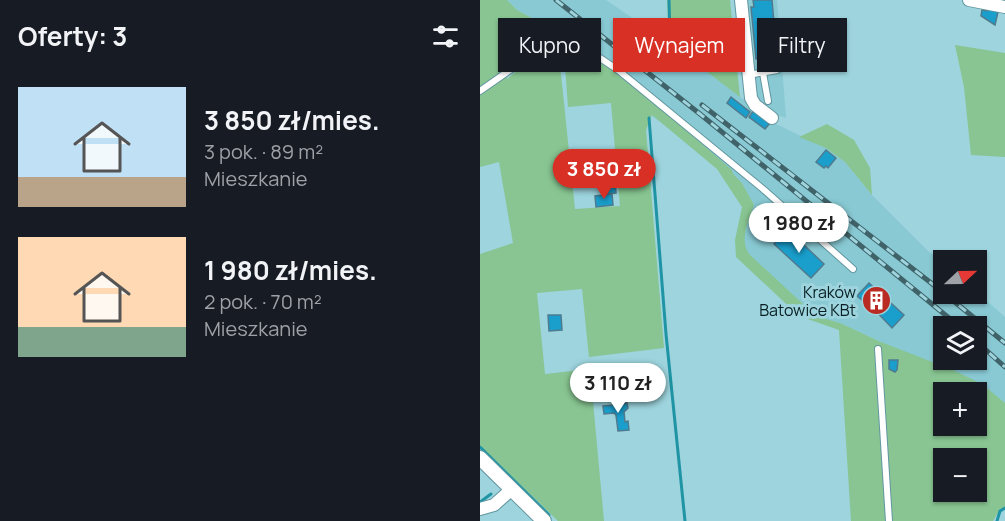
<!DOCTYPE html>
<html lang="pl">
<head>
<meta charset="utf-8">
<style>
  :root { --surface:#171b24; --page:#242831; --text:#f1f3f6; --muted:#9ea1a6; --accent:#d93025 }
  body { margin:0; font-family:Manrope,sans-serif; background:var(--page); color:var(--text); height:100vh; display:flex; flex-direction:column; font-size:22px; white-space:nowrap }
  * { box-sizing:border-box; margin:0 }
  p { font-size:20px; color:var(--muted) }
  .icon { flex:none; width:33px; height:33px; fill:none; stroke:currentColor; stroke-width:2; stroke-linecap:round; stroke-linejoin:round }
  .map { position:relative; flex:1; overflow:hidden }
  .sheet { display:flex; flex-direction:column; background:var(--surface); width:480px }
  .sheet>* { flex:none }
  .top-card { position:absolute; left:18px; top:18px; width:417px; height:54px; display:flex; gap:12px }
  .needle { width:39px; rotate:68deg }
  .controls { position:absolute; left:453px; top:250px; display:grid; gap:12px }
  .controls a { display:grid; place-items:center; width:54px; height:54px; border-radius:0px; background:var(--surface); box-shadow:0 2px 4px #0004; font-size:30px }
  .price { position:absolute; translate:-50% -51px; padding:0 14px; border-radius:21px; background:#fff; color:#222; font-size:20px; line-height:39px; filter:drop-shadow(0 2px 3px #0008) }
  .price::after { content:''; position:absolute; left:50%; top:36px; width:18px; height:14px; margin-left:-9px; background:inherit; clip-path:polygon(0 0,100% 0,50% 100%) }
  .price.current { background:var(--accent); color:#fff }
  ul { padding:0; list-style:none }
  li { display:flex; align-items:center; gap:18px; height:150px; padding:0 18px }
  li span { display:grid; place-items:center; flex:none; width:168px; height:120px; border-radius:0px; color:#555 }
  li>.icon { margin-inline-start:auto }
  span .icon { width:72px; height:72px; fill:#fffc; stroke-width:1 }
  li b { font-size:26px }
  h2 { display:flex; justify-content:space-between; align-items:center; height:72px; padding:0 18px; font-size:26px }
  .chip { padding:0 21px; border-radius:0px; background:var(--surface); box-shadow:0 2px 4px #0004; font-size:21px; line-height:54px }
  .chip.current { background:var(--accent); color:#fff }
  main { display:flex; flex:1; min-height:0 }
  .map>svg:first-child { display:block }
  .built { fill:#88c9d3; fill-rule:evenodd }
  .green { fill:#88c592; fill-rule:evenodd }
  .lines { fill:none; stroke-linecap:round; stroke-linejoin:round }
  .stream { stroke:#1f94a4; stroke-width:3 }
  .building { fill:#1a9fcd; stroke:#4f7b8f; stroke-width:1.5 }
  .service-casing { stroke:#6297a0; stroke-width:8 }
  .minor-casing { stroke:#6297a0; stroke-width:14 }
  .tertiary-casing { stroke:#6297a0; stroke-width:16 }
  .service { stroke:#fff; stroke-width:6 }
  .minor { stroke:#fff; stroke-width:12 }
  .tertiary { stroke:#fff; stroke-width:14 }
  .rail-casing { stroke:#406369; stroke-width:5 }
  .rail { stroke:#9dd4dd; stroke-width:3; stroke-dasharray:9; stroke-linecap:butt }
  .labels { text-anchor:middle; dominant-baseline:central; stroke-width:6; stroke-linejoin:round; paint-order:stroke }
  .poi-label { font-size:16px; fill:#091f23; stroke:#9dd4dd; text-anchor:end }
</style>
</head>
<body>
<main>
<section class="sheet">
<h2>Oferty: 3<svg class="icon" aria-label="filters" viewBox="0 0 24 24"><path d="M4 7h16M4 17h16"/><circle cx="9" cy="7" r="2"/><circle cx="15" cy="17" r="2"/></svg></h2>
<ul>
<li><span style="background:linear-gradient(#bfe0f5 75%,#b9a48a 0)"><svg class="icon" aria-label="home" viewBox="0 0 24 24"><path d="M3 11l9-7 9 7M6 9v11h12V9"/></svg></span><div><b>3 850 zł/mies.</b><p>3 pok. · 89 m²</p><p>Mieszkanie</p></div></li>
<li><span style="background:linear-gradient(#ffd9b3 75%,#7fa58c 0)"><svg class="icon" aria-label="home" viewBox="0 0 24 24"><path d="M3 11l9-7 9 7M6 9v11h12V9"/></svg></span><div><b>1 980 zł/mies.</b><p>2 pok. · 70 m²</p><p>Mieszkanie</p></div></li>
</ul>
</section>
<div class="map">
<svg width="525" height="521" viewBox="0 0 525 521">
  <rect width="100%" height="100%" fill="#9dd4dd"/>
  <g class="built">
    <path d="M27,0H126L189,43L296,124L346,148L365,162L392,195L448,251L463,263L464,294H496L497,292L525,317V403L502,385L401,342L360,323L336,316L269,255L264,248L263,239L274,205L262,183L171,115L66,26L37,10ZM464,327H496V360H464Z"/>
    <path d="M264,0H297L306,118L288,112L276,104Z"/>
  </g>
  <g class="green">
    <path d="M0,0H27L37,10L66,26L53,38L35,40L24,54L27,79C48,61 52,59 79,55L95,209L140,206L131,103L88,107L84,51H100L128,66L177,105L252,170L253,174L262,183L274,205C269,222 258,240 270,255L336,316L360,323L401,342L473,370L502,384L525,403V507L520,509L513,521H371L359,330L319,316L256,257L255,240L262,207L237,169L172,115L166,130L184,348L109,357L102,289L57,293L65,374L110,369L124,521H78L0,446V254L33,243L19,162L0,167ZM464,393H496V426H464ZM464,459H496V492H464Z"/>
    <path d="M187,0H250L260,97L189,43Z"/>
    <path d="M475,45L525,53V157L491,155L484,87Z"/>
    <path d="M347,124L374,140L390,168L392,195L365,162L346,148L319,137Z"/>
  </g>
  <g class="lines">
    <g class="stream">
      <path d="M179,45L189,41L190,39L189,0"/>
      <path d="M169,118L186,334L205,521"/>
      <path d="M0,447L69,515"/>
      <path d="M0,502L11,494"/>
      <path d="M517,521L520,511L525,508"/>
    </g>
  </g>
  <g class="building">
    <path d="M273,0H292L297,57L276,59L271,7H274Z"/>
    <path d="M508,9L518,12L515,25L501,16L502,10L507,11Z"/>
    <path d="M251,97L270,112L266,118L247,103Z"/>
    <path d="M274,110L290,123L285,129L269,117Z"/>
    <path d="M346,150L356,158L348,168L346,166L344,168L336,162Z"/>
    <path d="M110,170L111,185H98V171Z"/>
    <path d="M135,181L136,193L127,194L126,182Z"/>
    <path d="M132,194L133,205L116,207L115,196Z"/>
    <path d="M307,229L344,264L331,278L294,244Z"/>
    <path d="M389,283L424,315L412,328L391,306L390,307L377,296Z"/>
    <path d="M68,315H81L82,330L69,331Z"/>
    <path d="M409,360H418L417,370L415,372L409,369Z"/>
    <path d="M143,400V404L147,403L148,408L144,412L145,422L148,421L149,430L138,431L136,415L134,413L124,414L123,406L135,405L134,401Z"/>
  </g>
  <g class="lines">
    <defs>
      <g id="service">
        <path d="M283,73L288,101"/>
        <path d="M268,75L297,70"/>
        <path d="M0,91L50,56L92,48L108,50L138,70L283,189L373,269"/>
        <path d="M398,349L409,521"/>
      </g>
      <g id="minor">
        <path d="M261,0L271,98L275,105L292,118"/>
        <path d="M489,0L525,7"/>
        <path d="M0,509L14,505L32,489"/>
      </g>
      <path id="tertiary" d="M0,458L64,521"/>
    </defs>
    <use href="#service" class="service-casing"/>
    <use href="#minor" class="minor-casing"/>
    <use href="#tertiary" class="tertiary-casing"/>
    <use href="#service" class="service"/>
    <use href="#minor" class="minor"/>
    <use href="#tertiary" class="tertiary"/>
    <defs>
      <g id="rail">
        <path d="M76,0L220,114L480,327"/>
        <path d="M222,105L464,293"/>
        <path d="M465,294L525,343"/>
        <path d="M496,341L525,367"/>
      </g>
    </defs>
    <use href="#rail" class="rail-casing"/>
    <use href="#rail" class="rail"/>
  </g>
  <defs>
    <symbol id="building-disc" viewBox="-11 -11 22 22"><circle r="9.5" fill="#b92b22" stroke="#9dd4dd"/><path d="M-4-6H4V6H1V3H-1V6H-4ZM-2.5-4.3h1.7v1.8h-1.7ZM.8-4.3h1.7v1.8H.8ZM-2.5-1h1.7V.8h-1.7ZM.8-1h1.7V.8H.8Z" fill="#fff"/></symbol>
  </defs>
  <g fill-rule="evenodd">
    <use href="#building-disc" x="380" y="284" width="33" height="33"/>
  </g>
  <g class="labels">
    <g class="poi-label">
      <text x="376" y="292">Kraków<tspan x="376" dy="18">Batowice KBt</tspan></text>
    </g>
  </g>
</svg>
<div class="controls">
<a><svg class="needle" viewBox="-14 -14 28 28"><path d="M0-13l5 13h-10z" fill="#e53935"/><path d="M0 13l5-13h-10z" fill="#9ea1a6"/></svg></a>
<a><svg class="icon" aria-label="layers" viewBox="0 0 24 24"><path d="M12 4l9 5-9 5-9-5zM3 14l9 5 9-5"/></svg></a>
<a>+</a>
<a>−</a>
</div>
<b class="price current" style="left:124px;top:200px">3 850 zł</b>
<b class="price" style="left:319px;top:254px">1 980 zł</b>
<b class="price" style="left:138px;top:414px">3 110 zł</b>
<div class="top-card">
<a class="chip">Kupno</a>
<a class="chip current">Wynajem</a>
<a class="chip">Filtry</a>
</div>
</div>
</main>
</body>
</html>
